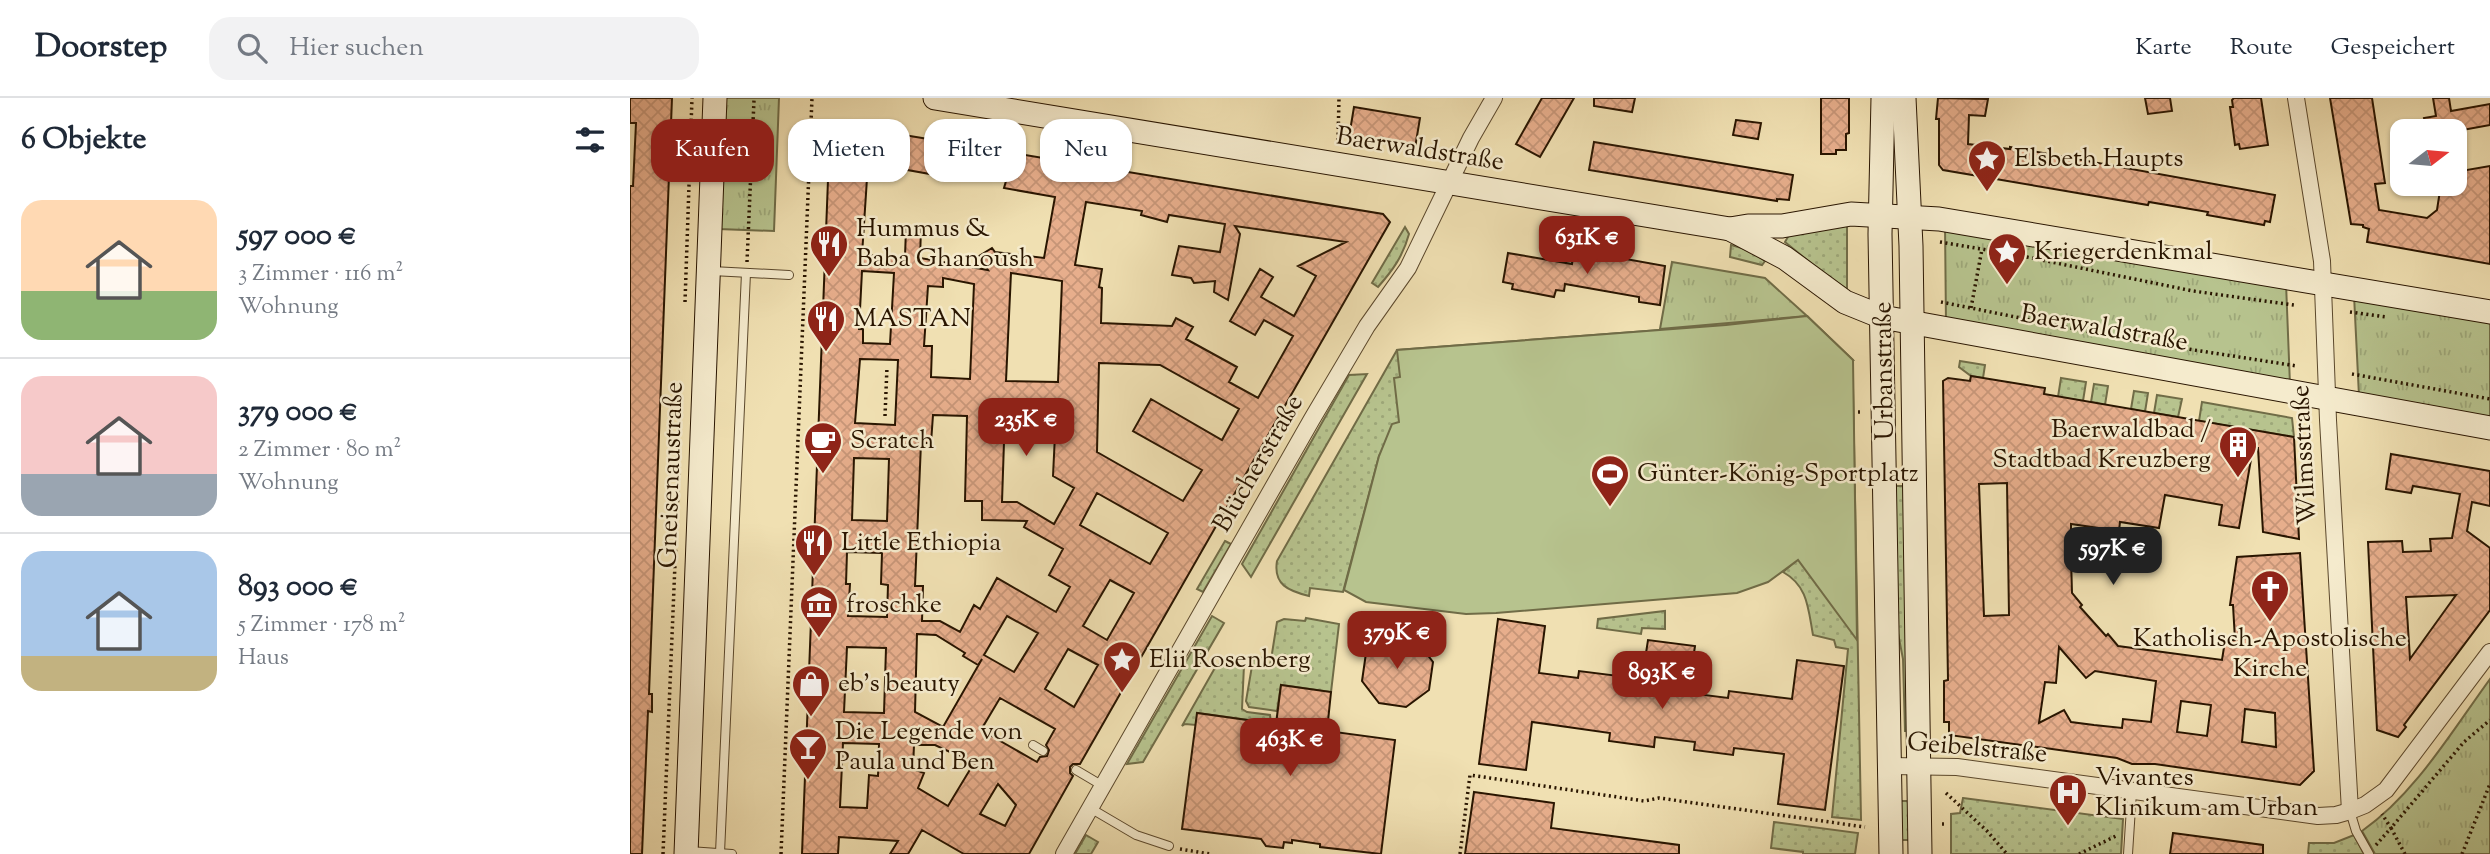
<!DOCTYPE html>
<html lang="de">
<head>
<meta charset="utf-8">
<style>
  :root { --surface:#fff; --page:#f2f2f3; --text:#1f2937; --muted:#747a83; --line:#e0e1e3; --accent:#8f2418 }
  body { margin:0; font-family:"Sorts Mill Goudy",serif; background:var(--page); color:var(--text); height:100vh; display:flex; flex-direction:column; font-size:26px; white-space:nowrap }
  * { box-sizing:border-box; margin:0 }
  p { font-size:23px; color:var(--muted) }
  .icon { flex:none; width:38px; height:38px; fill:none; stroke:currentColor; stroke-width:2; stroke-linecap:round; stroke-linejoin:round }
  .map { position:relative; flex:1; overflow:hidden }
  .side { display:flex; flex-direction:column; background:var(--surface); width:630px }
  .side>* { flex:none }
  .top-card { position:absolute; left:21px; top:21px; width:665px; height:63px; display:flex; gap:14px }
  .needle { width:46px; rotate:74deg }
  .buttons { position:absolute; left:1760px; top:21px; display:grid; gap:14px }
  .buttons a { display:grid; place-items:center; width:77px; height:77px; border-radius:14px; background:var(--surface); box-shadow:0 2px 5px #0004; font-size:35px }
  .price { position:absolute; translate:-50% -60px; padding:0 16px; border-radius:14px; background:var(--accent); color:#fff; font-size:23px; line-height:46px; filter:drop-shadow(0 2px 4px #0008) }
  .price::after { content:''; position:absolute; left:50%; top:42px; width:21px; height:16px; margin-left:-10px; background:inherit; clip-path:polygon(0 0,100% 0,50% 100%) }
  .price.selected { background:#222; color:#fff }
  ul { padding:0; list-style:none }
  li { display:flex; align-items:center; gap:21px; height:175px; padding:0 21px }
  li+li { border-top:2px solid var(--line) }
  li span { display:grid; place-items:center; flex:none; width:196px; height:140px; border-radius:21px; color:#555 }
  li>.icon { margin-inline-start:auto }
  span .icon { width:84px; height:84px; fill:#fffc; stroke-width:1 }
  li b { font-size:30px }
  h2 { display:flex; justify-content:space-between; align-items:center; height:84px; padding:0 21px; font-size:30px }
  .tag { padding:0 24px; border-radius:21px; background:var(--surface); box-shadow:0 2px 5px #0004; font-size:24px; line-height:63px }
  .tag.selected { background:var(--accent); color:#fff }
  header { display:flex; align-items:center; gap:42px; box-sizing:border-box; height:98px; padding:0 35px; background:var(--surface); border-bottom:2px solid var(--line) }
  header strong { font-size:33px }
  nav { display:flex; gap:38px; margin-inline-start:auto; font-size:24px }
  .search { width:490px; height:63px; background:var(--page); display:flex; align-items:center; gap:18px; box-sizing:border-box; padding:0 24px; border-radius:21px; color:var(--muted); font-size:26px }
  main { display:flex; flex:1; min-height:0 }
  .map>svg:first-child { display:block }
  .grass { fill:url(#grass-dots); stroke:#706c47; stroke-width:2 }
  .park { fill:url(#park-tufts); stroke:#706c47; stroke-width:2 }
  .garden { fill:#b7c38e; stroke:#706c47; stroke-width:2 }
  .building { fill:url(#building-cross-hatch); stroke:#291500; stroke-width:2; fill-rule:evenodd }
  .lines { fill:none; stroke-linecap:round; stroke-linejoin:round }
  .lane-casing { stroke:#5b482c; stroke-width:10 }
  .street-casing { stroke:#5b482c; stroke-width:18 }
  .secondary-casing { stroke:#291500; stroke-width:25 }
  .path { stroke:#291500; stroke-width:3.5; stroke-dasharray:2 3.5; stroke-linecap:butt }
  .lane { stroke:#f5ebcd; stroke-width:8 }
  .street { stroke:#f5ebcd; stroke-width:16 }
  .secondary { stroke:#f5ebcd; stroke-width:23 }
  .labels { text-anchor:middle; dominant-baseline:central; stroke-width:5; stroke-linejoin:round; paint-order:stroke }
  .street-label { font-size:26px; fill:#291500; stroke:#f5ebcd }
  .poi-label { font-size:26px; fill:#291500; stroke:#f5ebcd; text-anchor:start }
</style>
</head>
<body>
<header>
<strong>Doorstep</strong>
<div class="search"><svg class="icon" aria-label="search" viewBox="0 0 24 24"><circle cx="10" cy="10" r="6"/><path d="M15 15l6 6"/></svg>Hier suchen</div>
<nav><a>Karte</a><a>Route</a><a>Gespeichert</a></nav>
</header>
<main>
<section class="side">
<h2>6 Objekte<svg class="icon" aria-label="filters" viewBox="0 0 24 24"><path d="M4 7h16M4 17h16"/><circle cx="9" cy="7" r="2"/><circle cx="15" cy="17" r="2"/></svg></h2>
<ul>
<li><span style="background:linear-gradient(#ffd9b3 65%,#8fb573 0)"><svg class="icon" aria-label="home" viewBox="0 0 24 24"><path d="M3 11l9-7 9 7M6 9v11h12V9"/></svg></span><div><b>597 000 €</b><p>3 Zimmer · 116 m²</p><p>Wohnung</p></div></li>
<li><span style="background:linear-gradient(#f6c9c9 70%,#9aa5b1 0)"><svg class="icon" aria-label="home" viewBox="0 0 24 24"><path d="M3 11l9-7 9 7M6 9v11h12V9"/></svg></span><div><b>379 000 €</b><p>2 Zimmer · 80 m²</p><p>Wohnung</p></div></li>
<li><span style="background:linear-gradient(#a9c7e8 75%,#c2b280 0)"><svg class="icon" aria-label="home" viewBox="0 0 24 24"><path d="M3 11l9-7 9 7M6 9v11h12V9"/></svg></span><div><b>893 000 €</b><p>5 Zimmer · 178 m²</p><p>Haus</p></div></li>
</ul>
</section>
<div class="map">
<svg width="1860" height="756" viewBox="0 0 1860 756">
  <defs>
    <pattern id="grass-dots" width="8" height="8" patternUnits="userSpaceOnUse" patternTransform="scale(1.75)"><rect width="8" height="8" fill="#b7c38e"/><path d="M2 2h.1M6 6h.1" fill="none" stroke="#9da779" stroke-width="1.8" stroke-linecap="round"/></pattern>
    <pattern id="park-tufts" width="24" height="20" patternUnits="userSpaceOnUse" patternTransform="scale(1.75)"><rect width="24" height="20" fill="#b7c38e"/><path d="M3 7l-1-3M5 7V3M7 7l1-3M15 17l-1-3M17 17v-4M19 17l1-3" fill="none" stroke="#9da779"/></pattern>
    <pattern id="building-cross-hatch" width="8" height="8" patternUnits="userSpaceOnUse" patternTransform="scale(1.75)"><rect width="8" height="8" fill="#e7ae8c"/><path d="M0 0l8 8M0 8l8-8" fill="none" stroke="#c69577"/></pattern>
  </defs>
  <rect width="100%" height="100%" fill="#f0e0b2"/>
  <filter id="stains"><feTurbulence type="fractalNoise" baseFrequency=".00286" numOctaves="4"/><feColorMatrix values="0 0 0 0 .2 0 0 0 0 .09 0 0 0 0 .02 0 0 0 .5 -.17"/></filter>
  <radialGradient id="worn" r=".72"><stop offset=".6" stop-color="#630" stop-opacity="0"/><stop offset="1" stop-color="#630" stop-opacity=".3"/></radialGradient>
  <g class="grass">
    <path d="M1217,126V191L1199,180L1155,144L1159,137Z"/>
    <path d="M775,129L779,136C773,158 763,172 748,189L742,185Z"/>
    <path d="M1101,147L1119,152L1135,163L1132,167L1100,159Z"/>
    <path d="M1177,218L1223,262L769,325L749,358L713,494L680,490L679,498C659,493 643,487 647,463L767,252L1096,227Z"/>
    <path d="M1330,263L1355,267L1353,280L1341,278L1329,269Z"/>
    <path d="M737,276L621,479L612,466L719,277Z"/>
    <path d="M1431,280L1456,284L1453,303L1428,299Z"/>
    <path d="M1464,286L1478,288L1475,307L1461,304Z"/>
    <path d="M1223,290L1231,722L1202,719L1218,551L1206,549L1204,542L1183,537C1178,510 1178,488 1153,474L1172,458Z"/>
    <path d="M1504,293L1518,295L1515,314L1501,311Z"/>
    <path d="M1527,297L1552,301L1548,319L1524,315Z"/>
    <path d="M1572,304L1662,320L1664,339L1569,323Z"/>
    <path d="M1265,388H1274L1279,633H1275L1273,561L1267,530Z"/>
    <path d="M595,443L601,446L573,494L567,491Z"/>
    <path d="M1035,513V531L1012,530L1011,536L967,530L968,521Z"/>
    <path d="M582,518L594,525L513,664L497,666Z"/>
    <path d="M676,520L709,526L701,594L651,587L647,613L619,609L616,603L623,562L627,559L634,560L633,567L640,568L647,524L654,521L675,523Z"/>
    <path d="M594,564L614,567L612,611L617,614L640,617L641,625L568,615L566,627L555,626L552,628L586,568Z"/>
    <path d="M1333,700L1493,721L1491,756H1321V716L1330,715Z"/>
    <path d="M1269,703H1282L1281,742H1272Z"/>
    <path d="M1144,724L1228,735L1225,756H1173V754L1141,750Z"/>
    <path d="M456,737L468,744L461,756H445Z"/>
    <path d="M1724,737L1734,756H1678L1679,745H1704Z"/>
  </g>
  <g class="park">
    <path d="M94,0H149L144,133L89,131Z"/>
    <path d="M1315,126L1656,185L1660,287L1316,227Z"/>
    <path d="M1042,164L1135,180L1177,218L1030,231Z"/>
    <path d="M1724,197L1860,221V321L1729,298Z"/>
    <path d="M1860,581V756H1745L1732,733C1785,696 1822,633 1860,581Z"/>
  </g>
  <path class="garden" d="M1177,218L1223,262L1227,542L1168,462L1138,484L1107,495L866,515L836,516L736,504L714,492L749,358L762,326L769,324L764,280L770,279L767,252L1096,227Z"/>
  <g class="building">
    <path d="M0,0H42L19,596H22V614L18,613L12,756H0V88H3L6,25H0Z"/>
    <path d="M912,0H944L910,59L886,46Z"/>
    <path d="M964,0H1005L1002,14L964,8Z"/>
    <path d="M1191,0H1219V35L1216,36V52H1206V56H1191Z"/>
    <path d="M1308,0L1358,1L1355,18L1339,17L1338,46L1380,51V49L1645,97L1640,124L1635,123L1634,127L1577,117L1578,114L1519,104L1518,107L1313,72L1309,67V21H1306Z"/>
    <path d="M1515,0H1540L1542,13L1518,16Z"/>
    <path d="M1604,0H1631L1638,47L1610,51L1609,46L1605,47L1600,9H1603L1602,2Z"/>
    <path d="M1700,0H1742L1755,85L1745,86L1749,112L1797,120L1807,112L1811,86H1825V74L1860,68V166L1737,144L1739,131L1733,129V127L1721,126Z"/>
    <path d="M1803,0H1819L1821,13L1860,6V27L1827,33H1797L1794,20L1806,18Z"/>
    <path d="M724,9L790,20L785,50L719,39Z"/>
    <path d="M1106,22L1131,25L1128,41L1103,37Z"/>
    <path d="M207,26L753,116L760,124L450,666H443L440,669V675L443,678L399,756H334L292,732L278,756H260L268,743L209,739L208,756H172L200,30ZM238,65L300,76L301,70L376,83L374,90L425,99L414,160L365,154L362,150L349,158L358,172L290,160L291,131L276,130L275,159L232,157ZM456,104L512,113L511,117L537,124L539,117L595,126L590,154L549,148L542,177L561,180L564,185L585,183L584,194L598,202L610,136L605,128L716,144L668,168L686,178L664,218L631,199L643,179L630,171L600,223L625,237L634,222L663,238L628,300L599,284L607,269L556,241L563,229L546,220L542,228L471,225L472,190L469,189L472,171L445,167ZM232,173L264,175L260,246L233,245V231H229ZM381,175L432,183L428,284L376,283ZM313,180L344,186L340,281L301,279L302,248H294L298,188L313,189ZM230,261L268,262L265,327L225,325ZM469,265L530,267L609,311L592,342L521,301L503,333L572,372L553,403L467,354ZM375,314L426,316L423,378L444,390L424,426L387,404H372ZM303,317L337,318L335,403H352V422L397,423L394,429L433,451L419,477L440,489L426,514L367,480L350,511L344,507L330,534L310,523H292L293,488H285L291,345H301ZM224,360L259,361L257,423L222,422ZM467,395L538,435L520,466L450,427ZM217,454L252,455L251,486L258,487L257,519L218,518L220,486H216ZM480,482L504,495L477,542L453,528ZM377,518L408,535L384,574L354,557ZM287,536L306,537L335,555L333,558L348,567L352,561L313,629L285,614ZM217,549L256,550L254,615L214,614ZM438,551L468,567L444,609L415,591ZM370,600L425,631L416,647L419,652L417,658L410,659L407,664L351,632ZM213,645L249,646L248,678L239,677L237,710L210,709ZM284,647H305L344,665L318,708L288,690L294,675L283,671ZM368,686L386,707L375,728L350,716Z"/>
    <path d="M964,44L1163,77L1159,102L1147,101V103L959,72Z"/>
    <path d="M878,155L942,166L943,159L967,163L968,156L1035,168L1030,207L1009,204V199L935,186L934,193L926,192L924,199L882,191L883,186L873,184Z"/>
    <path d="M1341,278L1415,290L1414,296L1664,339L1669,441L1633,434L1628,350H1623L1609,430L1589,427L1592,407L1535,397L1529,430L1490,424L1489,433L1441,426V459L1442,495L1452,507L1450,509L1476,538L1478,536L1488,548L1592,562L1595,543L1605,542L1603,507H1600L1607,459L1670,455L1684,673L1670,687L1525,666H1502L1487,660L1319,637V624H1314V583L1318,582L1313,283L1318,280L1340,283ZM1377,385L1379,517L1354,518L1349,386ZM1429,549L1456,580L1465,573L1526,583L1521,624L1493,621L1492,630L1464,627L1441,624L1434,612L1409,625L1415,584L1426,585ZM1551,603L1581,607L1577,638L1547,634ZM1615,611L1645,615L1646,649L1612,644Z"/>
    <path d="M1761,356L1860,373V408L1842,404L1837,433L1860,450V512L1774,627L1776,629L1768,639L1747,632L1738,444L1772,443L1773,454L1801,453L1800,441L1822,440L1830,396L1783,388L1781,395L1756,391ZM1826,497L1780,561L1776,499Z"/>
    <path d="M868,521L915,528L909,575L948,580L949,573L1012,581L1018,542L1065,548L1058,595L1098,600L1099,593L1162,601L1167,562L1214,568L1195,712L1148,706L1154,656L1104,650L1103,657L1064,652L1065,644L1025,639L1024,649L979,643L980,635L902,624L896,672L849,666Z"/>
    <path d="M758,538L786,542L803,564L799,592L776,609L749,605L732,583L736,555Z"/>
    <path d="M651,587L701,594L697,633L765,642L751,756L690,749V746L662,742V745L654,744L653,750L636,748L631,741L552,731L567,615L646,626Z"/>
    <path d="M844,694L924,705L921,730L1049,747V756H835Z"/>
    <path d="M1543,735L1633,747V756H1540Z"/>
  </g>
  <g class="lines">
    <defs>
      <g id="lane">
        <path d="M82,173L159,177"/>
        <path d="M403,647L413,653"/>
        <path d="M446,672L473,688"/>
        <path d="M460,710L506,737L539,748"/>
        <path d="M1720,713L1726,733L1739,756"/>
        <path d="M59,753L102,756"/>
        <path d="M90,755L116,175"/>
        <path d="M1498,756L1502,694"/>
      </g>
      <g id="street">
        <path d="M1666,0L1692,163L1698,322L1720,713"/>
        <path d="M1260,668L1327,669L1688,718L1706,717L1720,713L1735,707L1756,692L1860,554"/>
        <path d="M434,756L682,321L737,228L778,170L841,40L864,0"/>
      </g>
      <g id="secondary">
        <path d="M305,0L1100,131L1118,128H1152L1221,116L1309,121L1860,214"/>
        <path d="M1253,0L1250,136L1261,756"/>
        <path d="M1274,0L1281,148L1290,756"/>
        <path d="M1100,131L1155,160L1215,204L1252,219L1860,330"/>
        <path d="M56,756L85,0"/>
      </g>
    </defs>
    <use href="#lane" class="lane-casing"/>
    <use href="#street" class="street-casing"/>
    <use href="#secondary" class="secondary-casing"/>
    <g class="path">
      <path d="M708,42L709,0"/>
      <path d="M1310,144L1387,157L1563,193L1664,207"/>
      <path d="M117,164L124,2"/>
      <path d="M55,204L62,0"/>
      <path d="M1311,204L1500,242L1667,268"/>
      <path d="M1341,210L1352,151"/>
      <path d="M1720,214L1756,219"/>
      <path d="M1722,276L1860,301"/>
      <path d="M1228,314H1230"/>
      <path d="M255,318L257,269"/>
      <path d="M1316,695L1357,733L1377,756"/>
      <path d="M1312,726H1316"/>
      <path d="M1746,747L1761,730L1752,716"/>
      <path d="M550,751L580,756"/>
      <path d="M33,756L49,369"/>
      <path d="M151,756L182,0"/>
      <path d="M830,756L840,677L1014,703L1029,700L1235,729"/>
      <path d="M1449,756L1488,737"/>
      <path d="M1775,756L1761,730L1834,644L1860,622"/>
      <path d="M1832,756L1860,686"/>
    </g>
    <use href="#lane" class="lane"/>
    <use href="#street" class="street"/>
    <use href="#secondary" class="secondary"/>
  </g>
  <defs>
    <symbol id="sight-pin" viewBox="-11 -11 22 30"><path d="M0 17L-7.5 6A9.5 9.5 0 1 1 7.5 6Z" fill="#8f2418" stroke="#f5ebcd"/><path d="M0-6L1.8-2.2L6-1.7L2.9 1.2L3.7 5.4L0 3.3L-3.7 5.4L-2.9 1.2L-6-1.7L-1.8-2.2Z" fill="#fff"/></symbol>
    <symbol id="restaurant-pin" viewBox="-11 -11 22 30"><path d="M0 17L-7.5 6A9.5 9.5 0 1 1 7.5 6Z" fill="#8f2418" stroke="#f5ebcd"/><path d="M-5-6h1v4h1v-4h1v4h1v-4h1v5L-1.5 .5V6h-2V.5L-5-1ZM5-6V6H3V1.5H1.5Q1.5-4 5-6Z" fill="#fff"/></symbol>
    <symbol id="cafe-pin" viewBox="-11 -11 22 30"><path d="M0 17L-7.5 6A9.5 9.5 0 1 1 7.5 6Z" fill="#8f2418" stroke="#f5ebcd"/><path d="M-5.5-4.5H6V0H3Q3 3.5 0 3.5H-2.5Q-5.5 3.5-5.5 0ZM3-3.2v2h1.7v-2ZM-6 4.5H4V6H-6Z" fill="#fff"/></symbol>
    <symbol id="building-pin" viewBox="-11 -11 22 30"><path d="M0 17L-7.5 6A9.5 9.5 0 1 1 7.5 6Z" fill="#8f2418" stroke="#f5ebcd"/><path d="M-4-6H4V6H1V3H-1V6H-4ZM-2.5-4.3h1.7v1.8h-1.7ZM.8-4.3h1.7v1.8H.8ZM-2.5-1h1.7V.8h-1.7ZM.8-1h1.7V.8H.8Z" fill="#fff"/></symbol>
    <symbol id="stadium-pin" viewBox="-11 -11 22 30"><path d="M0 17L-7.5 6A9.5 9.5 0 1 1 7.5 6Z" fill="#8f2418" stroke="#f5ebcd"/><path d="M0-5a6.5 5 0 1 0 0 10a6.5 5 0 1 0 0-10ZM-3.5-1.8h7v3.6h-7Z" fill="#fff"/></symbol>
    <symbol id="church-pin" viewBox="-11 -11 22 30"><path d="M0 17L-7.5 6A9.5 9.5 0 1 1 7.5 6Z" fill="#8f2418" stroke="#f5ebcd"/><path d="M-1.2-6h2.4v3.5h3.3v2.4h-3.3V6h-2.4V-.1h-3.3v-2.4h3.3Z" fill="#fff"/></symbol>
    <symbol id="museum-pin" viewBox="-11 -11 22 30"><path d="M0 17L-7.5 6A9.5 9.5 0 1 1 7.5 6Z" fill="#8f2418" stroke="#f5ebcd"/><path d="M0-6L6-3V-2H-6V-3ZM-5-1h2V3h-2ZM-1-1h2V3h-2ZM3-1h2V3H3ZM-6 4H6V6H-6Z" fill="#fff"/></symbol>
    <symbol id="shop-pin" viewBox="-11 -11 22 30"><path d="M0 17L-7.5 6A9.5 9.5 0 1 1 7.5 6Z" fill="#8f2418" stroke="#f5ebcd"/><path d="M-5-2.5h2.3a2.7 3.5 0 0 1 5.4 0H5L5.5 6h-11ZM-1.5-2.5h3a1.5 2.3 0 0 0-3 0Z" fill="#fff"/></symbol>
    <symbol id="bar-pin" viewBox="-11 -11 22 30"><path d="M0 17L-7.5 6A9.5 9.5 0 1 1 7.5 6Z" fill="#8f2418" stroke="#f5ebcd"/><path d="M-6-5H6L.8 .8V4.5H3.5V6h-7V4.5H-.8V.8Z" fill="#fff"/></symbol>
    <symbol id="hospital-pin" viewBox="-11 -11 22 30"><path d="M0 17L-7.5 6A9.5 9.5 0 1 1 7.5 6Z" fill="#8f2418" stroke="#f5ebcd"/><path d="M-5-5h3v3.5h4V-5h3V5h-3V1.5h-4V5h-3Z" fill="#fff"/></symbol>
  </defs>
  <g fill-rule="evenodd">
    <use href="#sight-pin" x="1335" y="39" width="44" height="60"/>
    <use href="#restaurant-pin" x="177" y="124" width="44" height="60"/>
    <use href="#sight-pin" x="1355" y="132" width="44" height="60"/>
    <use href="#restaurant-pin" x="174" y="199" width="44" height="60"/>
    <use href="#cafe-pin" x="171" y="321" width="44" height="60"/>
    <use href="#building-pin" x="1586" y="325" width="44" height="60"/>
    <use href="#stadium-pin" x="958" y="354" width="44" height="60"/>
    <use href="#restaurant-pin" x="162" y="423" width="44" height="60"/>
    <use href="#church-pin" x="1618" y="469" width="44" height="60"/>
    <use href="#museum-pin" x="167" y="485" width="44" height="60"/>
    <use href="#sight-pin" x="470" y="540" width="44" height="60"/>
    <use href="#shop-pin" x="159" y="564" width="44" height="60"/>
    <use href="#bar-pin" x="156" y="627" width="44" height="60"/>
    <use href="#hospital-pin" x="1416" y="673" width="44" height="60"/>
  </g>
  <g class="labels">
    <g class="street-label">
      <text transform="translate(790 52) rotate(9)">Baerwaldstraße</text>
      <text transform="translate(1474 231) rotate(10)">Baerwaldstraße</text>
      <text transform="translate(1255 273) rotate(-91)">Urbanstraße</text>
      <text transform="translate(1675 357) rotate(-93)">Wilmsstraße</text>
      <text transform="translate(629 366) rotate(-60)">Blücherstraße</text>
      <text transform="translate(42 377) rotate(-88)">Gneisenaustraße</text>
      <text transform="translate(1347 651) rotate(5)">Geibelstraße</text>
    </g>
    <g class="poi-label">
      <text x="1384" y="61">Elsbeth Haupts</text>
      <text x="226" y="131">Hummus &amp;<tspan x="226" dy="30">Baba Ghanoush</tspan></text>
      <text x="1404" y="154">Kriegerdenkmal</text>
      <text x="223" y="221">MASTAN</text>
      <text x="1581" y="332" text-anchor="end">Baerwaldbad /<tspan x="1581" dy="30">Stadtbad Kreuzberg</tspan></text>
      <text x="220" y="343">Scratch</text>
      <text x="1007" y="376">Günter-König-Sportplatz</text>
      <text x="211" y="445">Little Ethiopia</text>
      <text x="216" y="507">froschke</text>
      <text x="1640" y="541" text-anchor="middle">Katholisch-Apostolische<tspan x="1640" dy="30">Kirche</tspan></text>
      <text x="519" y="562">Elii Rosenberg</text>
      <text x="208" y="586">eb's beauty</text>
      <text x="205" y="634">Die Legende von<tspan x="205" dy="30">Paula und Ben</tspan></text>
      <text x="1465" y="680">Vivantes<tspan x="1465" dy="30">Klinikum am Urban</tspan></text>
    </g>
  </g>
  <rect width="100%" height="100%" filter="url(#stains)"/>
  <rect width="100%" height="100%" fill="url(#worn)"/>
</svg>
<div class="buttons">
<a><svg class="needle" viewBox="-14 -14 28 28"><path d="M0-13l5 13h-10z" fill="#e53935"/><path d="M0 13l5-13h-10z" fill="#747a83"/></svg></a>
</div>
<b class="price" style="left:957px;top:178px">631K €</b>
<b class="price" style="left:396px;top:360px">235K €</b>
<b class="price selected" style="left:1483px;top:489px">597K €</b>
<b class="price" style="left:767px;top:573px">379K €</b>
<b class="price" style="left:1032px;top:613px">893K €</b>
<b class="price" style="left:660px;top:680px">463K €</b>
<div class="top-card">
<a class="tag selected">Kaufen</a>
<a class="tag">Mieten</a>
<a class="tag">Filter</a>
<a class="tag">Neu</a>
</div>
</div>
</main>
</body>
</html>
